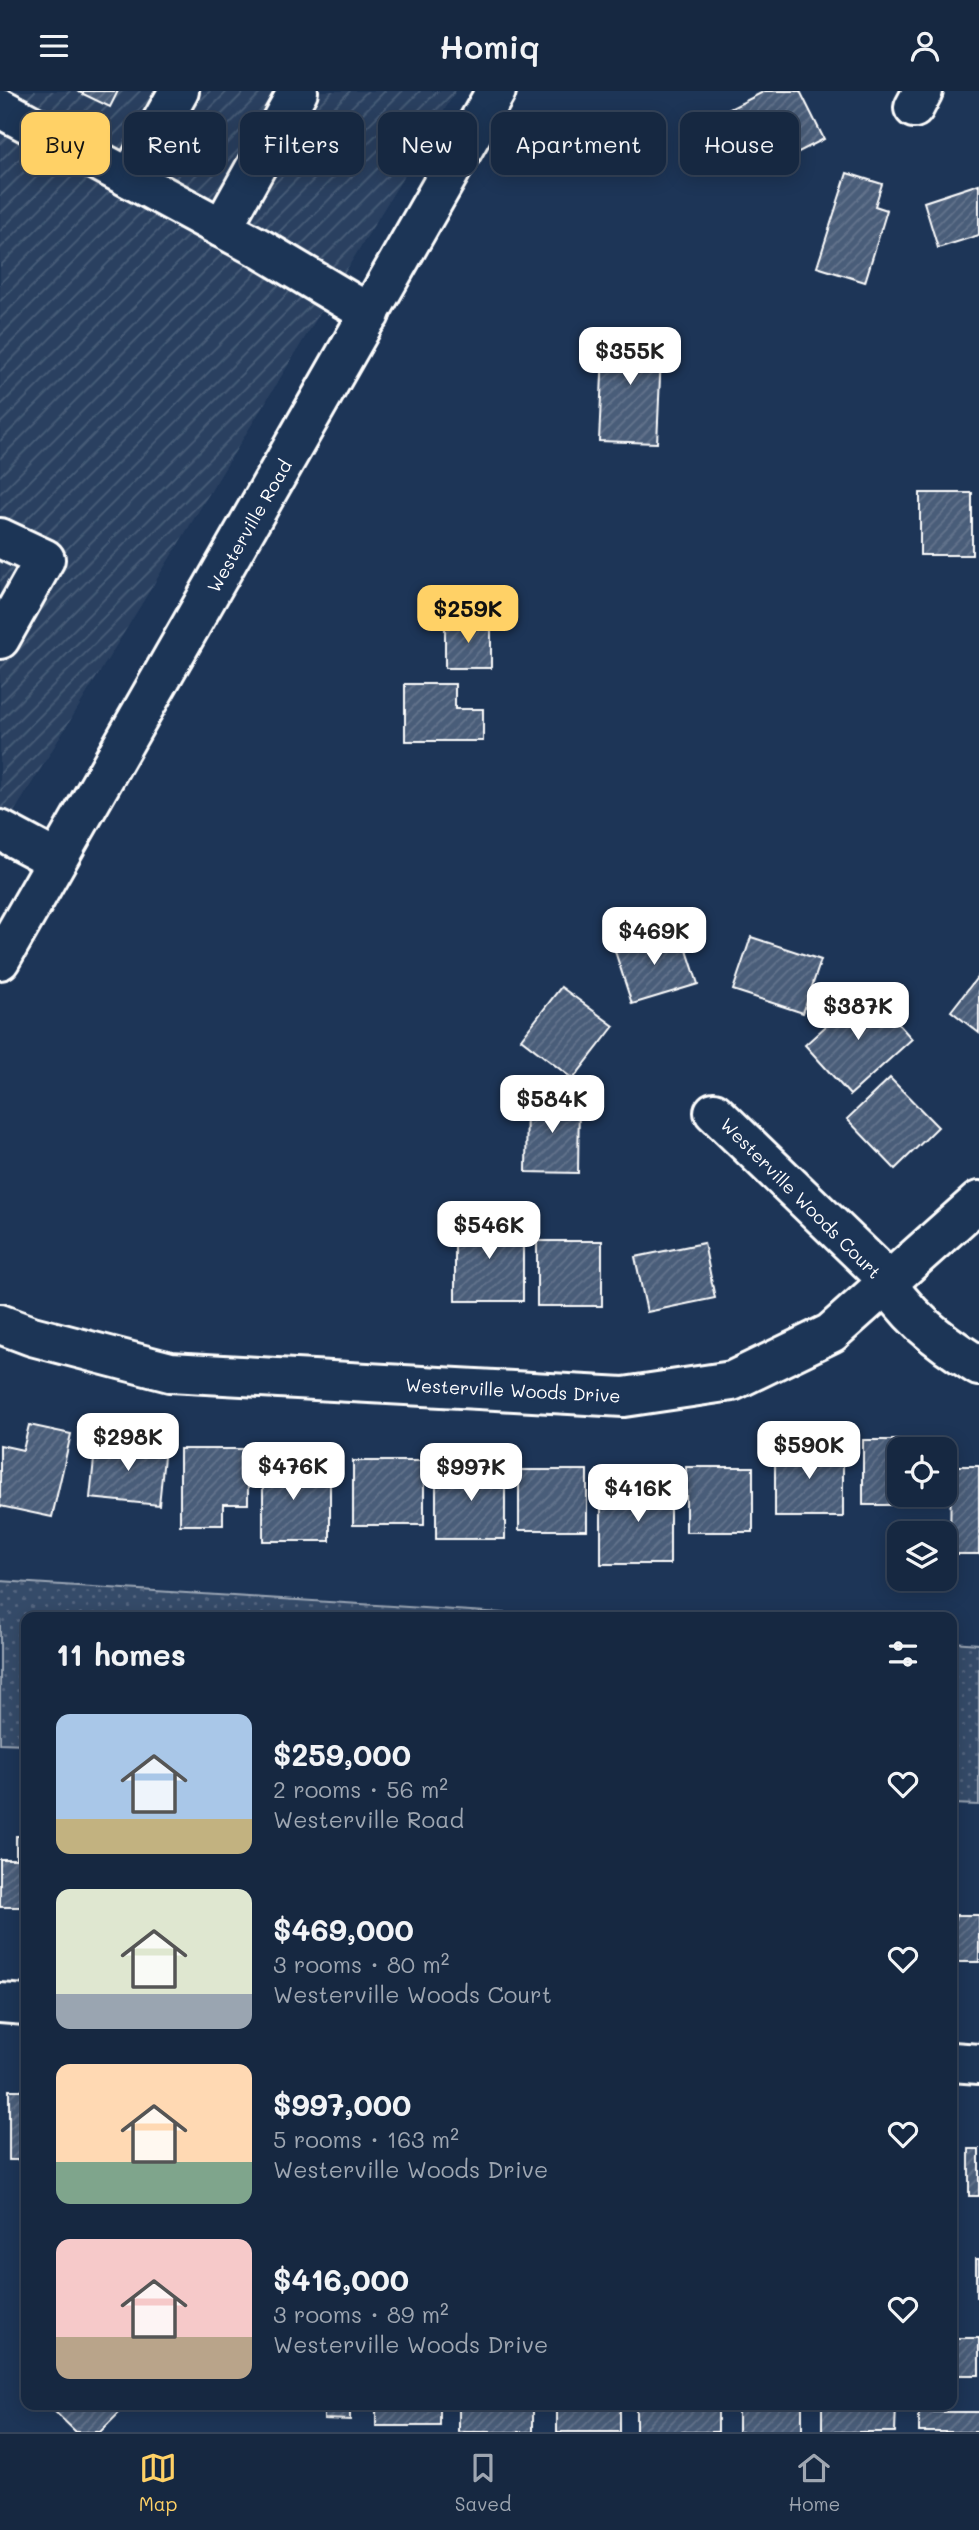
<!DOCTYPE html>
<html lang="en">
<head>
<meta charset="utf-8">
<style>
  :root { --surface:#162841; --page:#1f3048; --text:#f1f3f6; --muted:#9ea6b1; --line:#35445a; --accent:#ffd166 }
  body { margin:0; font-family:Mali,sans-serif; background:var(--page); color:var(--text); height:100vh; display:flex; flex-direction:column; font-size:26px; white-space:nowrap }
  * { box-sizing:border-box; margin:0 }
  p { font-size:23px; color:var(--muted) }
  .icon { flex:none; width:38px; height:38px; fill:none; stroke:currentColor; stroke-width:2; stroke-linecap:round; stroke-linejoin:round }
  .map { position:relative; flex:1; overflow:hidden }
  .details { position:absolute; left:21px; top:1521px; width:936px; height:798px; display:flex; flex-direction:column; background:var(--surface); border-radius:14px; box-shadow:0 4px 18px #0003,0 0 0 2px var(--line) }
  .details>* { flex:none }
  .banner { position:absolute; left:21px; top:21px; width:938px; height:63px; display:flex; gap:14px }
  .controls { position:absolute; left:887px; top:1346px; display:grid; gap:14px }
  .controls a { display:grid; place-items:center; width:70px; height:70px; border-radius:14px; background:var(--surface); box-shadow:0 4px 18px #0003,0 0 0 2px var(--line); font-size:35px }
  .price { position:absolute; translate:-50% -60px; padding:0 16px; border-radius:14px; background:#fff; color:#222; font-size:23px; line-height:46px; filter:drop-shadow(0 2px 4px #0008) }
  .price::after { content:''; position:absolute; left:50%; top:42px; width:21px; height:16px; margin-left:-10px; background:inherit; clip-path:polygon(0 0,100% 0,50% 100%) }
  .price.selected { background:var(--accent); color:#111 }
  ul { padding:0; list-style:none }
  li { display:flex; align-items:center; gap:21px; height:175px; padding:0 35px }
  li span { display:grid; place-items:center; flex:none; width:196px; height:140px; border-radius:14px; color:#555 }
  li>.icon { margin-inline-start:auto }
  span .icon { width:84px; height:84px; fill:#fffc; stroke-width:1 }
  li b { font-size:30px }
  h2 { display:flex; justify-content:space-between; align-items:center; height:84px; padding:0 35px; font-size:30px }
  .tag { padding:0 24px; border-radius:14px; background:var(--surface); box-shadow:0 4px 18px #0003,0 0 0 2px var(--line); font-size:24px; line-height:63px }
  .tag.selected { background:var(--accent); color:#111 }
  header { display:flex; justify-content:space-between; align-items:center; height:91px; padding:0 35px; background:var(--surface); font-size:32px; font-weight:600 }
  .dock { display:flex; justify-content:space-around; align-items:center; height:98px; border-top:2px solid var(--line); background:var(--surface); font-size:19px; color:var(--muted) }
  .dock a { display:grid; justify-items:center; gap:4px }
  .dock .selected { color:var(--accent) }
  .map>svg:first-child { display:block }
  .industrial { fill:url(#industrial-furrows) }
  .grass { fill:url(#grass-dots); stroke:#9aa5b4; stroke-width:2 }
  .building { fill:url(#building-hatch); stroke:#fff; stroke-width:2 }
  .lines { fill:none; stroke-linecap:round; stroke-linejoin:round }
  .minor-casing { stroke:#fff; stroke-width:44 }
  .major-casing { stroke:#fff; stroke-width:44 }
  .minor { stroke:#1d3557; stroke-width:38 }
  .major { stroke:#1d3557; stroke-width:38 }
  .labels { text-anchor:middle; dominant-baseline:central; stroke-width:5; stroke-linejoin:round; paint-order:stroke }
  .street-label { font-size:18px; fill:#fff; stroke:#1d3557 }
</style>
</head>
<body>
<header><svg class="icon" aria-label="menu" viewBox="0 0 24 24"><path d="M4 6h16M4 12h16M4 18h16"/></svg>Homiq<svg class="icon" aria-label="person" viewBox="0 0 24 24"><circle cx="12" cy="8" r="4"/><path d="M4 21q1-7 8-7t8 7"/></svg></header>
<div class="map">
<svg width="979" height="2341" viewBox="0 0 979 2341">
  <defs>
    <pattern id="industrial-furrows" width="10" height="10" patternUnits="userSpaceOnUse" patternTransform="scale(1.75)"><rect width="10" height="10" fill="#2a4161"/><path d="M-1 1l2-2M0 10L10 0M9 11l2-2" fill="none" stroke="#4a5e79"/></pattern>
    <pattern id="grass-dots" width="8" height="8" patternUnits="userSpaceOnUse" patternTransform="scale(1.75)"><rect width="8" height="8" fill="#364b69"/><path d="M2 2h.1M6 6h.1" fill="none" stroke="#546680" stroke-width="1.8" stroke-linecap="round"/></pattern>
    <pattern id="building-hatch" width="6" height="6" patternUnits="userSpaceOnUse" patternTransform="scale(1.75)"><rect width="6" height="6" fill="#4a5d79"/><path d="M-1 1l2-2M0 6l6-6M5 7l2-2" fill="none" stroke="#65758d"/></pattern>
  </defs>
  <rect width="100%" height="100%" fill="#1d3557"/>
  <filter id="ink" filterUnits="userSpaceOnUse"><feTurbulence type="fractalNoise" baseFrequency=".0143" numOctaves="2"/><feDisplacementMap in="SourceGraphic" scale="14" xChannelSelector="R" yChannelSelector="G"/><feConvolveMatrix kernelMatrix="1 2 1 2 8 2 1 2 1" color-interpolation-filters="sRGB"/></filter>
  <g filter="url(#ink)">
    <path class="industrial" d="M0,0H456L0,744Z"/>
    <g class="grass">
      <path d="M0,1490L563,1526H26V1653L0,1652Z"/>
      <path d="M952,1551L979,1553V1714L952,1713Z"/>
    </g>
    <g class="building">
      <path d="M77,0H118L110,16Z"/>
      <path d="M765,0H800L824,48L783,69L771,47L749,58L728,19Z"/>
      <path d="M847,82L882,93L875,115L887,119L865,191L817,176Z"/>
      <path d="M979,93V144L938,157L924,111Z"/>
      <path d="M604,239L662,242L657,352L599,350Z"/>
      <rect x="920" y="402" width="52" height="62"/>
      <rect x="445" y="532" width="46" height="45"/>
      <path d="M405,593H455V618H483V650H405Z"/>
      <path d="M651,842L655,856L683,847L698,893L632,913L613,854Z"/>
      <path d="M751,846L821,869L803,922L733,899Z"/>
      <path d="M979,884V942L951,920Z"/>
      <path d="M561,896L614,935L573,988L521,948Z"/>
      <path d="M867,898L912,948L850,1004L805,954Z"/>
      <path d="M890,987L938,1036L895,1078L847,1028Z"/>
      <path d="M527,1006L579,1007L578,1082L526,1081Z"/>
      <rect x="455" y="1129" width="68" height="81"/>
      <rect x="537" y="1150" width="65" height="65"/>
      <path d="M704,1152L715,1207L647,1221L635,1166Z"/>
      <path d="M29,1334L71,1343L52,1426L0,1415V1354L23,1359Z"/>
      <path d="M96,1349L165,1356L159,1414L90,1407Z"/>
      <path d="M863,1349H938V1358H900V1404H908V1414H863Z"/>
      <rect x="775" y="1354" width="68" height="72"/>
      <path d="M180,1358H248V1413H223V1434H180Z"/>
      <path d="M263,1363H306V1393H330V1450H263Z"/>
      <rect x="353" y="1370" width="71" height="64"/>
      <path d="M951,1375H979V1463H950Z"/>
      <rect x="436" y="1376" width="69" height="72"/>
      <rect x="686" y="1376" width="67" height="65"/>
      <rect x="519" y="1379" width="68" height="60"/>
      <path d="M628,1384H670V1473H601V1412H628Z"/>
      <path d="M16,1745H26V1816H0V1768H16Z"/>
      <rect x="955" y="1824" width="24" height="47"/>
      <rect x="9" y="1999" width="17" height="70"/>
      <path d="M952,2052H956L955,2123H952Z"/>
      <rect x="969" y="2058" width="10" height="47"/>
      <rect x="976" y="2168" width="3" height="38"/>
      <rect x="952" y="2247" width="27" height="37"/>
      <path d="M48,2314H127L100,2341H76Z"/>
      <path d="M324,2314H350V2329L324,2328Z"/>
      <rect x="376" y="2314" width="64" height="21"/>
      <rect x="459" y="2314" width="74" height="27"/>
      <rect x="557" y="2314" width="63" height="27"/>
      <rect x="636" y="2314" width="82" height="27"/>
      <rect x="738" y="2314" width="64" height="27"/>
      <path d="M848,2314H896L895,2341H822V2316H848Z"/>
      <rect x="919" y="2321" width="60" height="20"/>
    </g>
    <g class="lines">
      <defs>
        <g id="minor">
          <path d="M0,17L261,158L370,223"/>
          <path d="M914,17L923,0"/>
          <path d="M130,87L179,0"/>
          <path d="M222,137L298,0"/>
          <path d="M0,447L45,468L0,548"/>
          <path d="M0,739L56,769"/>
          <path d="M714,1021L880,1181C905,1224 937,1249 979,1275"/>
          <path d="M0,1233L32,1245L170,1281L624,1306L732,1290L831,1242L979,1110"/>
          <path d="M0,1912L26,1914"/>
          <path d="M952,1971L979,1973"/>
        </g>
        <path id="major" d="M0,869L496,0"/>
      </defs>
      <use href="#minor" class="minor-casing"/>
      <use href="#major" class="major-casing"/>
      <use href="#minor" class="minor"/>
      <use href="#major" class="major"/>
    </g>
  </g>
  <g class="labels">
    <g class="street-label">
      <text transform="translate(249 435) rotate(-60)">Westerville Road</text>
      <text transform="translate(801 1107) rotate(45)">Westerville Woods Court</text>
      <text transform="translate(513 1299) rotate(3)">Westerville Woods Drive</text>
    </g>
  </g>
</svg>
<div class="controls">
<a><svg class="icon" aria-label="locate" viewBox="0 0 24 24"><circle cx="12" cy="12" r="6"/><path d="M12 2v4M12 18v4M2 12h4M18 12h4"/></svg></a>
<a><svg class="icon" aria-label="layers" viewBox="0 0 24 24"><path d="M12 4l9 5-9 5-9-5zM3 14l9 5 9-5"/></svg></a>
</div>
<b class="price" style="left:630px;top:296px">$355K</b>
<b class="price selected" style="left:468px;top:554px">$259K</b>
<b class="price" style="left:654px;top:876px">$469K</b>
<b class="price" style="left:858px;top:951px">$387K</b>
<b class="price" style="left:552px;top:1044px">$584K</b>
<b class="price" style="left:489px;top:1170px">$546K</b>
<b class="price" style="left:128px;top:1382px">$298K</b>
<b class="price" style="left:809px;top:1390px">$590K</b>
<b class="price" style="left:293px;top:1411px">$476K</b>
<b class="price" style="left:471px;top:1412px">$997K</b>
<b class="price" style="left:638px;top:1433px">$416K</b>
<div class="banner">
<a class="tag selected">Buy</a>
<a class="tag">Rent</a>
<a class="tag">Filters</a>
<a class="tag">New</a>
<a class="tag">Apartment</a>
<a class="tag">House</a>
</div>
<section class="details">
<h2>11 homes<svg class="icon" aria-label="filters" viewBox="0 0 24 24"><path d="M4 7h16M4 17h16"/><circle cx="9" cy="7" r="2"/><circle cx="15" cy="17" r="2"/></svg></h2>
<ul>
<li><span style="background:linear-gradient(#a9c7e8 75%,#c2b280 0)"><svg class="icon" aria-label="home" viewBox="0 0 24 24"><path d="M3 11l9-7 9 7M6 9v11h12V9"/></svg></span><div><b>$259,000</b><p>2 rooms · 56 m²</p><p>Westerville Road</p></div><svg class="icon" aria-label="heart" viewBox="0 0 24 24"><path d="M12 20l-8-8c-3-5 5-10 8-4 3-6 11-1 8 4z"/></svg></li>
<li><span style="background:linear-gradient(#dfe7d0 75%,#9aa5b1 0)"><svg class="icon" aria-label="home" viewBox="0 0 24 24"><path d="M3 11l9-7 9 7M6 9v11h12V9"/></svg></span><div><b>$469,000</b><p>3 rooms · 80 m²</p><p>Westerville Woods Court</p></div><svg class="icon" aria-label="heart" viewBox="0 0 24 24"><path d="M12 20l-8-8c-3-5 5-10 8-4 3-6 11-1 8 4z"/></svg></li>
<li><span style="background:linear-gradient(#ffd9b3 70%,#7fa58c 0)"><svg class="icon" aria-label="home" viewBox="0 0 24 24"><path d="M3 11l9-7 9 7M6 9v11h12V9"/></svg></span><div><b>$997,000</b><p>5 rooms · 163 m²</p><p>Westerville Woods Drive</p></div><svg class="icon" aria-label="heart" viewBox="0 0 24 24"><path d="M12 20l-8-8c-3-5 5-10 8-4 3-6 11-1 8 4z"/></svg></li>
<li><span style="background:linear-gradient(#f6c9c9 70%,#b9a48a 0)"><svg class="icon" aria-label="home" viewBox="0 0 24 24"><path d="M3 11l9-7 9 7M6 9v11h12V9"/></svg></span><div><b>$416,000</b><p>3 rooms · 89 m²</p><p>Westerville Woods Drive</p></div><svg class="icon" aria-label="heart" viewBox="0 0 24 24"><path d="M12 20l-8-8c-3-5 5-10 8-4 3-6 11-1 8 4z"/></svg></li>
</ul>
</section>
</div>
<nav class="dock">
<a class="selected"><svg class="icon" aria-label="map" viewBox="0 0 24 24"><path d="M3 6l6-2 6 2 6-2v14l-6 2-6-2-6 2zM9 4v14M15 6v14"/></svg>Map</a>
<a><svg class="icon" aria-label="saved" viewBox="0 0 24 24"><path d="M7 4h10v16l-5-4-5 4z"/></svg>Saved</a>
<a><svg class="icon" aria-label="home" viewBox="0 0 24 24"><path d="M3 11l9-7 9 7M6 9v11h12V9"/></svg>Home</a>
</nav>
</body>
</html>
